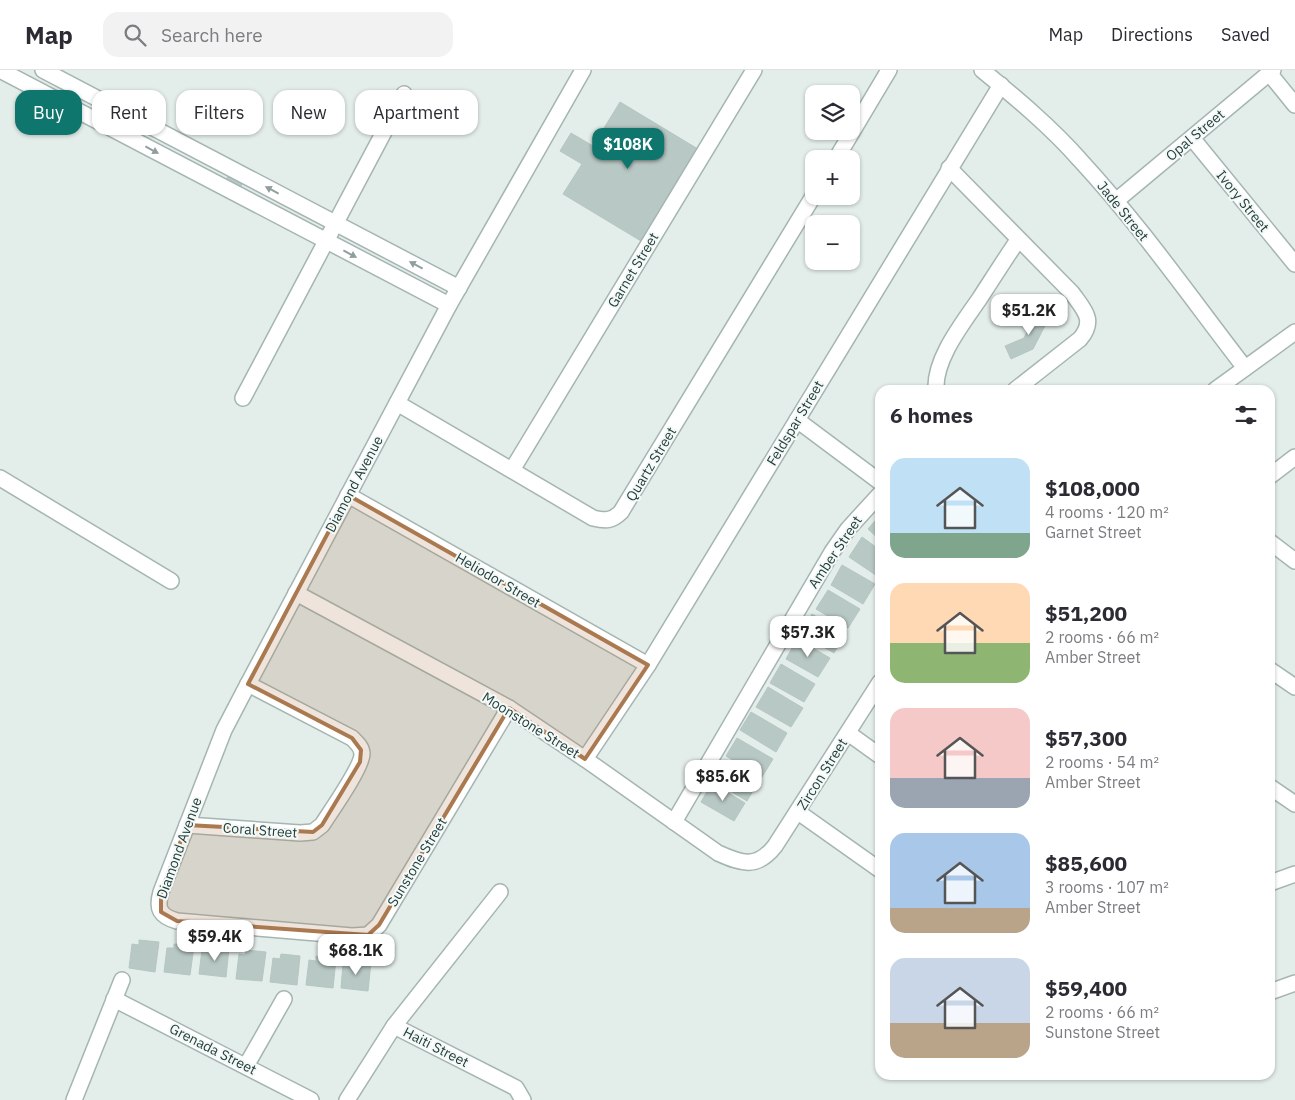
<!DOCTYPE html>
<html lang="en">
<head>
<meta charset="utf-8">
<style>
  :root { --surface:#fff; --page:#f2f2f3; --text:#2b2b33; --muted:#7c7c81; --line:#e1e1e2; --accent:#0f766e }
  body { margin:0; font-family:"IBM Plex Sans",sans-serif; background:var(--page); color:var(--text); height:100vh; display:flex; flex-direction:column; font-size:19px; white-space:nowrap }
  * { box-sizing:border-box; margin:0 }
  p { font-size:16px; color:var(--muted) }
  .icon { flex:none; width:28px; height:28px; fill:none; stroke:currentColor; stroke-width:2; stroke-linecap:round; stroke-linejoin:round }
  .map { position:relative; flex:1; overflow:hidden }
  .drawer { position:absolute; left:875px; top:315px; width:400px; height:695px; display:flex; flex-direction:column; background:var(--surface); border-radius:15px; box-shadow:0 1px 4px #0004 }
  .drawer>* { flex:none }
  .guide { position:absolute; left:15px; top:20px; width:475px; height:45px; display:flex; gap:10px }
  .buttons { position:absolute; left:805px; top:15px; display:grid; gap:10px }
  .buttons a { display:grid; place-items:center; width:55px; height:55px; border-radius:10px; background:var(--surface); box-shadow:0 1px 4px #0004; font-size:25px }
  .price { position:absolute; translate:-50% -42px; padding:0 11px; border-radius:10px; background:#fff; color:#222; font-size:16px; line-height:32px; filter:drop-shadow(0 1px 2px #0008) }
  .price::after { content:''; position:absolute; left:50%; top:30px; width:15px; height:11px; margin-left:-8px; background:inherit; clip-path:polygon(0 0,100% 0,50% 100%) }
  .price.on { background:var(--accent); color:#fff }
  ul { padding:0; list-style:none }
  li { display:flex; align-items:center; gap:15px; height:125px; padding:0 15px }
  li span { display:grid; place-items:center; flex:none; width:140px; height:100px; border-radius:15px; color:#555 }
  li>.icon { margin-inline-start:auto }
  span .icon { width:60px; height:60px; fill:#fffc; stroke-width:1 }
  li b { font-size:21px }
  h2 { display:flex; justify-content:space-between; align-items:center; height:60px; padding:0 15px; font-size:21px }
  .tag { padding:0 18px; border-radius:15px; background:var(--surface); box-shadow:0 1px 4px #0004; font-size:18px; line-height:45px }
  .tag.on { background:var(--accent); color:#fff }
  header { display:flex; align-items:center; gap:30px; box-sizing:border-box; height:70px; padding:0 25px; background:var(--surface); border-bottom:1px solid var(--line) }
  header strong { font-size:24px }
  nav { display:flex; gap:28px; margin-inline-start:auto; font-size:18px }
  .search { width:350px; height:45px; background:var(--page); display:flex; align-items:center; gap:12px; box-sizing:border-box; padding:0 18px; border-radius:15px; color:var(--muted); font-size:19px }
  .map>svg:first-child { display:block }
  .building { fill:#b8c8c4; stroke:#b5c7c2 }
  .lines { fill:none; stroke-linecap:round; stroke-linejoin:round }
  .service-casing { stroke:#a5b5b2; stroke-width:18 }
  .minor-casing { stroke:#a5b5b2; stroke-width:18 }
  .service { stroke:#fff; stroke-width:15 }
  .minor { stroke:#fff; stroke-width:15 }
  .oneway { fill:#909f9e }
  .marked { fill:#aa7950; fill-opacity:0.2; stroke:#aa7950; stroke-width:4; stroke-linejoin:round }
  .labels { text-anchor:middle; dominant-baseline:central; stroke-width:4; stroke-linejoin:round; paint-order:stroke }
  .street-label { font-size:14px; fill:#223f3c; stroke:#f4f9f7 }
</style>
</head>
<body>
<header>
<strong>Map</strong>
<div class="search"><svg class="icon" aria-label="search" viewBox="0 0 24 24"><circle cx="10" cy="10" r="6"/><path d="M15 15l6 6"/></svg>Search here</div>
<nav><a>Map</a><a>Directions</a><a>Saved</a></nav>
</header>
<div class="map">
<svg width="1295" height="1030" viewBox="0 0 1295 1030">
  <rect width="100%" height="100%" fill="#e3edea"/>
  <g class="building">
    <path d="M620,32L698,79L641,171L563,124L582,94L560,81L571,63L593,76Z"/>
    <path d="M229,104L244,111L239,120L225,112Z"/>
    <path d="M1038,240L1050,246L1033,279L1011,289L1005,276L1024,268Z"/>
    <path d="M880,445V470L868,459Z"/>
    <path d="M862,467L880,480V508L849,487Z"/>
    <path d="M842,495L875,514L863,534L831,515Z"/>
    <path d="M828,520L860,539L848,558L816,539Z"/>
    <path d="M812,544L845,564L834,583L801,564Z"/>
    <path d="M797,569L830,588L818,607L786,589Z"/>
    <path d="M781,594L815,614L804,632L770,613Z"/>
    <path d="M768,617L803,638L791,657L756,637Z"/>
    <path d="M751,642L787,663L776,682L740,660Z"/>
    <path d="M737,668L773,689L762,707L726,686Z"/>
    <path d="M724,690L759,711L747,731L712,710Z"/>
    <path d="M712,713L745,733L734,751L701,732Z"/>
    <path d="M139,870L159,872L155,902L129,898L132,874L139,875Z"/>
    <path d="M174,874L194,876L190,905L164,902L167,878H174Z"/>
    <path d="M210,876L229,878L226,907L199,904L202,880L209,881Z"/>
    <path d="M246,880L266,882L262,911L236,909L239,884L245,885Z"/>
    <path d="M281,884L300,886L297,915L270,912L273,888L280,889Z"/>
    <path d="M316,886L336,889L333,918L306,915L309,890L316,891Z"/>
    <path d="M351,890L371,892L368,921L341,918L343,894L351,895Z"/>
  </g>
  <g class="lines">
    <defs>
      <path id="service" d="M394,956L500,822"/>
      <g id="minor">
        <path d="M0,0L449,235"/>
        <path d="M43,0L459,218"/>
        <path d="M982,0C1016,28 1051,57 1080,90C1140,155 1191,228 1245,298"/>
        <path d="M1269,3L1295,35"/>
        <path d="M1192,68L1295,194"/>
        <path d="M836,89L889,0"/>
        <path d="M949,98L1072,223C1084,240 1096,250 1080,269L1015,320"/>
        <path d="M1117,130L1273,0"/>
        <path d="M936,320C934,289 963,253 980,228C993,208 1005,189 1018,170"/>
        <path d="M1215,320L1295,262"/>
        <path d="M243,328L404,24"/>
        <path d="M397,333L593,448C606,451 612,451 621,442L814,125"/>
        <path d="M797,350L880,412"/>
        <path d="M512,400L754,0"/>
        <path d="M1270,406L1295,387"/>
        <path d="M0,408L171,511"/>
        <path d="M348,425L648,595"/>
        <path d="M1270,472L1295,491"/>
        <path d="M296,523L509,638L585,689L718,783C742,794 757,799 775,776L880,612"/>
        <path d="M1270,600L1295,617"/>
        <path d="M509,638L379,855L368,865L352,866L177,851C160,846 156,839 161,822L224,660L248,614L449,235L583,0"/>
        <path d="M848,663L880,686"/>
        <path d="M585,689L648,595L1001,15"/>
        <path d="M1270,717L1295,734"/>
        <path d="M798,742L880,800"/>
        <path d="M674,752L832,482L848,459L880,424"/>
        <path d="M187,755L300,763L313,762L322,755C331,741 362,697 362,684C362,677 356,672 352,668L248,614"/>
        <path d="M1270,813L1295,804"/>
        <path d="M1270,922L1295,913"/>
        <path d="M114,929L311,1030"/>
        <path d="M246,996L284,929"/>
        <path d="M74,1030L122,910"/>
        <path d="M347,1030L394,956L516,1018L523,1030"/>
      </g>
    </defs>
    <use href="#service" class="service-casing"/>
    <use href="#minor" class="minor-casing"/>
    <use href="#service" class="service"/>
    <use href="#minor" class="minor"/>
  </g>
  <defs><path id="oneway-solid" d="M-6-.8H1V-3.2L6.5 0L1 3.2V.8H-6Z" transform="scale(1.25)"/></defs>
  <g class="oneway">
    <use href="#oneway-solid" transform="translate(152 80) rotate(28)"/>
    <use href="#oneway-solid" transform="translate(272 120) rotate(-152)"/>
    <use href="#oneway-solid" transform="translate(350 184) rotate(28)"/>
    <use href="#oneway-solid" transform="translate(416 195) rotate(-152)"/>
  </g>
  <path class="marked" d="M348,425L648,595L585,689L509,638L379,855L368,865L177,851L161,842V822L187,755L313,762L322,755L360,692L361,680L352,668L248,614Z"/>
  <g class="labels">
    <g class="street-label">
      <text transform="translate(1195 65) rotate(-40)">Opal Street</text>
      <text transform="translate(1243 131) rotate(51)">Ivory Street</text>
      <text transform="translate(1123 141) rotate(51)">Jade Street</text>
      <text transform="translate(633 200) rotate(-59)">Garnet Street</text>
      <text transform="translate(795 353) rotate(-59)">Feldspar Street</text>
      <text transform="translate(651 394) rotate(-59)">Quartz Street</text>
      <text transform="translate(354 414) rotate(-62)">Diamond Avenue</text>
      <text transform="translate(835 482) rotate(-56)">Amber Street</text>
      <text transform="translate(498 510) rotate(30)">Heliodor Street</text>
      <text transform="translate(531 655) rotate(32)">Moonstone Street</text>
      <text transform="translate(822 704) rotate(-58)">Zircon Street</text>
      <text transform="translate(260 760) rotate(4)">Coral Street</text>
      <text transform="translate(179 778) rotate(-70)">Diamond Avenue</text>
      <text transform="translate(417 792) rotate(-59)">Sunstone Street</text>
      <text transform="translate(436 977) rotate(27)">Haiti Street</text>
      <text transform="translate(213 979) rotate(27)">Grenada Street</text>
    </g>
  </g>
</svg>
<div class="buttons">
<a><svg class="icon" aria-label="layers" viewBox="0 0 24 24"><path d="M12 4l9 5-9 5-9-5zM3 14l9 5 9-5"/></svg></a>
<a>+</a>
<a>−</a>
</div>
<b class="price on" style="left:628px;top:100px">$108K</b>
<b class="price" style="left:1029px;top:266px">$51.2K</b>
<b class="price" style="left:808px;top:588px">$57.3K</b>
<b class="price" style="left:723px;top:732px">$85.6K</b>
<b class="price" style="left:215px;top:892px">$59.4K</b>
<b class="price" style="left:356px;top:906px">$68.1K</b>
<div class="guide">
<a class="tag on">Buy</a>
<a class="tag">Rent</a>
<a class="tag">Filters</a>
<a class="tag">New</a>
<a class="tag">Apartment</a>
</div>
<section class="drawer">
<h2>6 homes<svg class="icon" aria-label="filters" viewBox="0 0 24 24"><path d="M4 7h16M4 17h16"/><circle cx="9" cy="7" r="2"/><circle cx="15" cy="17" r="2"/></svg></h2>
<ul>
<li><span style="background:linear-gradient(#bfe0f5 75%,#7fa58c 0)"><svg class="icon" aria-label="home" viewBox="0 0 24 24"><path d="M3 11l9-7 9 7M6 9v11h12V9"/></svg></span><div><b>$108,000</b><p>4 rooms · 120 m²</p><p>Garnet Street</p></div></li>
<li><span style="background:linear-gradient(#ffd9b3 60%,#8fb573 0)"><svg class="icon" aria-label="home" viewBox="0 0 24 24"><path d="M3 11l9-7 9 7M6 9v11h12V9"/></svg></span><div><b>$51,200</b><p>2 rooms · 66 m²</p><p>Amber Street</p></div></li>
<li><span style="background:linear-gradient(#f6c9c9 70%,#9aa5b1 0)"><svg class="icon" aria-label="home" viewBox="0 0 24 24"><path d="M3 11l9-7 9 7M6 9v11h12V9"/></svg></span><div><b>$57,300</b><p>2 rooms · 54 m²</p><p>Amber Street</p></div></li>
<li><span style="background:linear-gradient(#a9c7e8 75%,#b9a48a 0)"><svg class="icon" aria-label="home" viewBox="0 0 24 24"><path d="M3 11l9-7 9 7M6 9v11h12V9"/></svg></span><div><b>$85,600</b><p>3 rooms · 107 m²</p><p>Amber Street</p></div></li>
<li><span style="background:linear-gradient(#c9d6e8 65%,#b9a48a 0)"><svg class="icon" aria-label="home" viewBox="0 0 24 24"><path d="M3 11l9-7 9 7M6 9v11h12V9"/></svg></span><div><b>$59,400</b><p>2 rooms · 66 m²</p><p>Sunstone Street</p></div></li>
</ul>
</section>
</div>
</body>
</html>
